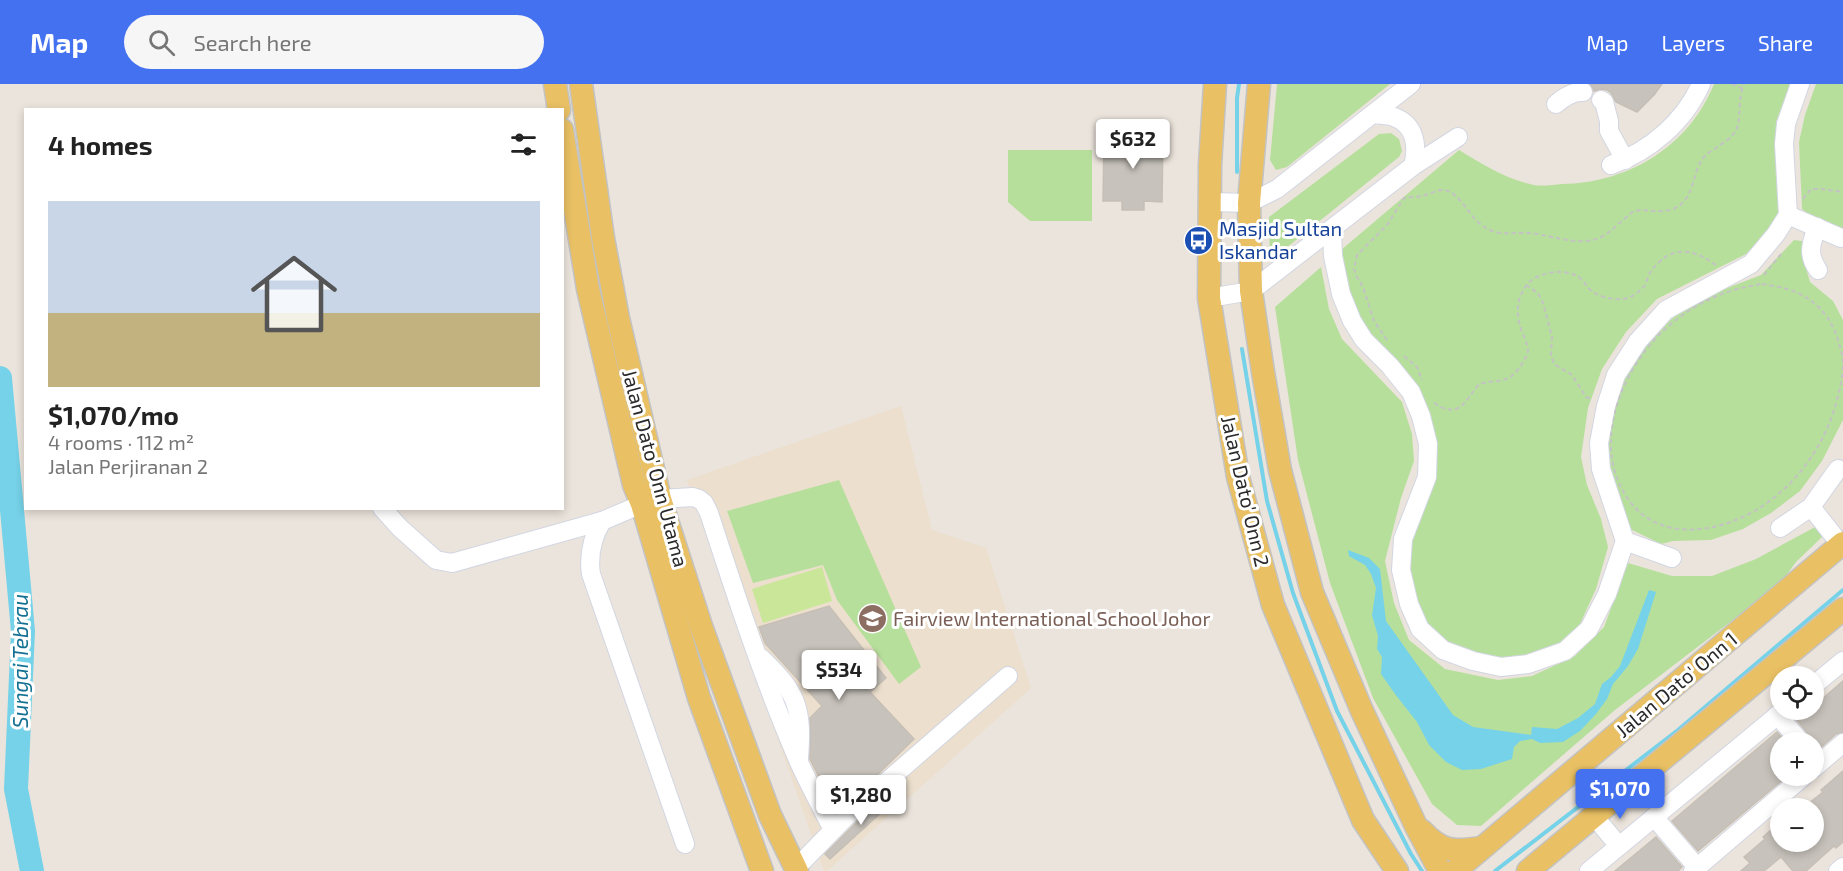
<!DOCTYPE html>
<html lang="en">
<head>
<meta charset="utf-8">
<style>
  :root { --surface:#fff; --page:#f6f6f6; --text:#222; --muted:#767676; --accent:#4471f0 }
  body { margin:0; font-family:"Exo 2",sans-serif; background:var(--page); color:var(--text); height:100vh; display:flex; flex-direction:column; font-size:22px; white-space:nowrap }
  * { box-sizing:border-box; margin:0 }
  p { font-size:20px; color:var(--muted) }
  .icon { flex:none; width:33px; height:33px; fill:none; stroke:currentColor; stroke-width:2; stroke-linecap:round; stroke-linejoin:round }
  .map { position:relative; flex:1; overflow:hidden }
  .sheet { position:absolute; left:24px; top:24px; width:540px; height:402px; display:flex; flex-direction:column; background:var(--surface); border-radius:0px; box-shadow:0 3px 9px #0003 }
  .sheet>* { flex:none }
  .buttons { position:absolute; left:1770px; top:582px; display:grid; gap:12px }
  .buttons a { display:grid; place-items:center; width:54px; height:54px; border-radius:50%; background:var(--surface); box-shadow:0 3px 9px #0003; font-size:30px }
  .price { position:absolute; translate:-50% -51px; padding:0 14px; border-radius:6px; background:#fff; color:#222; font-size:20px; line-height:39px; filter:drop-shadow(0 2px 3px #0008) }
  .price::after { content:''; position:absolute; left:50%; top:36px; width:18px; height:14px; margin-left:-9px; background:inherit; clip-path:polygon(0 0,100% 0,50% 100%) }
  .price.on { background:var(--accent); color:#fff }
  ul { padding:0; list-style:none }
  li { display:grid; align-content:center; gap:12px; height:318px; padding:0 24px }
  li span { display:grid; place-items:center; height:186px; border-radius:0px; color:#555 }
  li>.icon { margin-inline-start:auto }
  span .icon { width:108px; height:108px; fill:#fffc; stroke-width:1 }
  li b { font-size:26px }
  h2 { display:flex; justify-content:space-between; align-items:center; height:72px; padding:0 24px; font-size:26px }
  header { display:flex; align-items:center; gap:36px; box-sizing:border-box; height:84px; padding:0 30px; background:var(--accent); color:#fff }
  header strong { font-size:28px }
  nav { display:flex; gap:33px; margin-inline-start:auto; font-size:21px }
  .search { width:420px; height:54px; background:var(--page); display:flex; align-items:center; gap:15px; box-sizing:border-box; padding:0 21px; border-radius:33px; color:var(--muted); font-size:22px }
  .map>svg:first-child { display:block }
  .education { fill:#ecdfcd }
  .green { fill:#b7df9c }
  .pitch { fill:#cae698 }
  .water { fill:#75d2e8 }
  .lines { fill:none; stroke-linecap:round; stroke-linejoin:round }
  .stream { stroke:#75d2e8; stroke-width:4 }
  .river { stroke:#75d2e8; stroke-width:24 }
  .building { fill:#c7c2bb; stroke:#c6bfb6; stroke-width:1.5 }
  .minor-casing { stroke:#d2d6e2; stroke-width:20 }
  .major-casing { stroke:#c3c3c3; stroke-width:25 }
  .path { stroke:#c3c3c3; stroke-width:2; stroke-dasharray:4.5 3; stroke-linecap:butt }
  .minor { stroke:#fff; stroke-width:18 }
  .major { stroke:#e9c064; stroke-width:22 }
  .labels { text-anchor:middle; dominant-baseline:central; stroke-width:6; stroke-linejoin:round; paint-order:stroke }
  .transit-label { font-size:20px; fill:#164399; stroke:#fff; text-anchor:start }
  .street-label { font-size:20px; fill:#2a2a2a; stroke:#fff }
  .education-label { font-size:20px; fill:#785e54; stroke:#fff; text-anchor:start }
  .water-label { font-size:21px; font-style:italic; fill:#147193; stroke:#fff }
</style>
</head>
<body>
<header>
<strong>Map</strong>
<div class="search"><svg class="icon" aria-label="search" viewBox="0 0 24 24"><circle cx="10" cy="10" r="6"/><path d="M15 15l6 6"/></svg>Search here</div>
<nav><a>Map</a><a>Layers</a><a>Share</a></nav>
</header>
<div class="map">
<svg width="1843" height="787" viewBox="0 0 1843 787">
  <rect width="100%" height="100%" fill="#ebe4dc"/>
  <path class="education" d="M901,322L932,446L986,464L1031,604L827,787H824L687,396Z"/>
  <g class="green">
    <path d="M1277,0H1390L1287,83L1276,86L1270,76Z"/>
    <path d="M1714,0H1790L1776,38L1779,128L1769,145L1746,170L1657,215L1626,248L1602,285L1588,324L1581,373L1587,401L1601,435L1608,463L1596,505L1580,540L1559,559L1527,575L1502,580L1423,550L1405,468L1418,425L1423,339L1364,260L1334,172L1459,66C1482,80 1504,94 1530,100C1539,103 1552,101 1562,100C1629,99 1689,62 1714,0Z"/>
    <path d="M1816,0H1843V146L1813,134L1802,125L1799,58L1805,31Z"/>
    <path d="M1391,49L1399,55L1402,67L1399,73L1270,177L1269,133L1379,50Z"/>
    <path d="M1008,66H1092V137H1030L1008,118Z"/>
    <path d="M1794,156L1802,157L1804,177L1810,198L1833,217L1843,236V336L1822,377L1800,407L1771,429L1743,445L1711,456L1673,457L1661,460L1628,444L1613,415L1603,348L1622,295L1654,247L1704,213L1761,191Z"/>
    <path d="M1321,183L1329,225L1342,255L1402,318L1412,350L1414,377L1401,414L1385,477L1394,519L1409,556L1445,585L1498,596L1532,592L1575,572L1604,543L1628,479L1672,492H1712L1756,475L1817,442L1822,453L1796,478L1780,500L1615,626L1481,742L1457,741L1432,720L1373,614L1330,499L1298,376L1275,223Z"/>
    <path d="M839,396L921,583L899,600L837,516L823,481L753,499L727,427Z"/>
  </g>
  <path class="pitch" d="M822,483L832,517L763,539L752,505Z"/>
  <path class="water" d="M1348,466L1369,474L1380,485L1386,537L1453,631L1473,643L1531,651L1532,643L1557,645L1578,634L1595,620L1602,600L1611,593L1620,582L1649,506L1656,508L1638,565L1628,582L1613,600L1607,615L1596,630L1580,647L1563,658L1540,659L1532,655L1520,657L1514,663L1512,675L1481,685L1462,686L1446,678L1429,661L1417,638L1395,610L1381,590L1382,573L1377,565L1378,552L1372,531L1376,504L1371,490L1365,481L1349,472Z"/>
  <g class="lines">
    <g class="stream">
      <path d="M1237,88V14L1239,0"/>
      <path d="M1242,265L1267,417L1293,509L1337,627L1411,770L1422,787"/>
      <path d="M1495,787L1678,646L1843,506"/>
    </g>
    <path class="river" d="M0,294L23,547L16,705L32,787"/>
  </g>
  <g class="building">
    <path d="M1590,0H1662L1654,11L1637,28L1616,18L1611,9L1607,6L1601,5L1594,7Z"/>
    <path d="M1123,46L1145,47V53L1163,54L1162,118L1144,117V126H1122V117H1103L1104,53H1123Z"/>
    <path d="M829,522L886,594L870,608L914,655L876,692L836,727L810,675V634L822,622L765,559L759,543Z"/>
    <path d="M1843,597V648L1836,650L1818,666L1812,658L1809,651L1797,636L1809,626H1814V622Z"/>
    <path d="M1777,648L1786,658H1780V692H1787L1698,767L1672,737Z"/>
    <path d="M1843,687V758L1836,764L1834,762L1806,787H1793L1781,773L1764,787H1741L1750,779L1744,773L1765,755L1763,753L1780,738V758H1785L1795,769L1809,758H1814V724H1803L1823,708L1821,706Z"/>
    <path d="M891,709L896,715L830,775L825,770L854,741Z"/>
    <path d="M1656,753L1682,783L1678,787H1615Z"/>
  </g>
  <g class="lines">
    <defs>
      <g id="minor">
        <path d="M1601,16L1604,18L1609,37V47L1625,76"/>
        <path d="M1556,20C1564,13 1573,7 1583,8"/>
        <path d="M1375,30C1381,31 1388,31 1394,33C1416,41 1418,63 1413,82"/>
        <path d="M1611,81C1650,67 1684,38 1701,0"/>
        <path d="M1211,118L1249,119L1277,105L1411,0"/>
        <path d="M1788,131L1841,154"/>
        <path d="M1817,143C1811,159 1807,171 1818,186"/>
        <path d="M1332,146L1333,172L1341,210L1352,237L1364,256L1390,282L1411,308L1421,332L1428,360L1427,393L1403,455L1401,486L1409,520L1420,545L1443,566L1473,577L1501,583L1528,580L1565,567L1589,545L1607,510L1625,457L1601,385L1599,359L1606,322L1616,291L1638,257L1666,226L1751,180L1776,150L1788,131L1784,60L1786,40L1800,0"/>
        <path d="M1209,214L1251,207L1413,82L1458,53"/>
        <path d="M1811,423L1841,461"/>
        <path d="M382,424L400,444L436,476L452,479L602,437L642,420L660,415L693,413L699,415L704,419L709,429C736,512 763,595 798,676C808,699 821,722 833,746"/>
        <path d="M602,437C592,454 588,470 591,490L685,760"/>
        <path d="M1780,444L1811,423L1838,385"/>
        <path d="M1625,457L1672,474"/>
        <path d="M761,574C797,608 803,624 799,674"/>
        <path d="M1814,601L1843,577"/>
        <path d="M1777,631L1801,658"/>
        <path d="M1814,684L1843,659"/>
        <path d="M1594,732L1619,762"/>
        <path d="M1654,733L1697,783"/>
        <path d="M796,784L846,733L1008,592"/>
        <path d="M1589,787L1784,626"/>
        <path d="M1693,787L1804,692"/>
        <path d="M1838,787L1843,783"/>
      </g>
      <g id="major">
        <path d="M555,0L559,26"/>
        <path d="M581,0L603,154L618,234L660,415L701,542L770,731L797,787"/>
        <path d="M1215,0L1210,81L1209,214L1238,393L1273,521L1363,736L1397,787"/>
        <path d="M1259,0L1249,119L1251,207L1263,288L1280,386L1312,508L1362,627L1416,742L1440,787"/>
        <path d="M562,46L588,205L634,401L642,420L699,614L762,787"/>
        <path d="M1422,747C1442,768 1453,768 1481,764"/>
        <path d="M1455,787L1843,459"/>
        <path d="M1528,787L1843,525"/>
      </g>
    </defs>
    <use href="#minor" class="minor-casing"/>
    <use href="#major" class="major-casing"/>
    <g class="path">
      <path d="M1732,0L1742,4"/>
      <path d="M1803,115L1811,105H1821L1843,108"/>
      <path d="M1764,191L1781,170"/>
      <path d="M1762,200C1772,202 1783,203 1793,207C1813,214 1829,231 1836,250C1839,259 1842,268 1843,277C1843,289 1841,301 1838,312C1824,373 1775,430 1713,443C1698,446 1684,447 1668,443C1650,438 1636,428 1626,412C1591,358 1622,285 1665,245C1693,220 1725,205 1762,200Z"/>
      <path d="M1526,201L1538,209L1543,219L1552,253L1551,271L1554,280L1572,291L1586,313L1591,315"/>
      <path d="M1387,256L1374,237L1363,203L1357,193L1354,185L1357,171L1387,141L1404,114C1410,113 1416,113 1422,112C1429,110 1437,106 1444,106C1461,108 1470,137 1488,145C1501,152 1514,148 1529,149C1553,151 1582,165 1605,151C1615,144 1624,134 1634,127C1647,124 1661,131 1675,124C1696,114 1691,89 1704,73C1714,62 1734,57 1738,41C1741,28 1738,14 1744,0"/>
      <path d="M1404,272L1417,283L1422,296"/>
      <path d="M1434,319C1459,336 1465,317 1479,300C1488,297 1499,298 1506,295C1511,294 1517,287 1520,283C1523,278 1527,273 1528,267C1528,262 1525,255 1523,250C1516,234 1515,217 1526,202C1535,188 1566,183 1580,194C1584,197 1587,204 1592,207C1599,213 1613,216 1622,215C1630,215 1641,207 1645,201C1647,197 1648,192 1650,189C1669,161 1691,163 1716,181"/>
    </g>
    <use href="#minor" class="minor"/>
    <use href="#major" class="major"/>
  </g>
  <defs>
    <symbol id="bus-disc" viewBox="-11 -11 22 22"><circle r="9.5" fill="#1a4fb4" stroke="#fff"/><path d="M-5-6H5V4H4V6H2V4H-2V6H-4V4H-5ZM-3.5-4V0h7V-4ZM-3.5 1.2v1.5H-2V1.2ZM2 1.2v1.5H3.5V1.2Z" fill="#fff"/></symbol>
    <symbol id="school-disc" viewBox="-11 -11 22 22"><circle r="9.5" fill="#8d6e63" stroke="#fff"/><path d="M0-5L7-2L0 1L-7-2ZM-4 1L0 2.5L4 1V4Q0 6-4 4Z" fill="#fff"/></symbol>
  </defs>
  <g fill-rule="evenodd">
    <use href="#bus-disc" x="1182" y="140" width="33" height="33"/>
    <use href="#school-disc" x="856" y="518" width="33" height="33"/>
  </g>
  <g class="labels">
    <g class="transit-label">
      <text x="1219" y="144">Masjid Sultan<tspan x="1219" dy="23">Iskandar</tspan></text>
    </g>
    <g class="street-label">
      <text transform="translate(656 384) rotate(75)">Jalan Dato' Onn Utama</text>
      <text transform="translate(1246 407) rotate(77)">Jalan Dato' Onn 2</text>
      <text transform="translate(1676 600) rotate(-40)">Jalan Dato' Onn 1</text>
    </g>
    <g class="education-label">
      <text x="893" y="534">Fairview International School Johor</text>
    </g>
    <g class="water-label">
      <text transform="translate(19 577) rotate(-90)">Sungai Tebrau</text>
    </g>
  </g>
</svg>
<div class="buttons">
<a><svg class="icon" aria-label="locate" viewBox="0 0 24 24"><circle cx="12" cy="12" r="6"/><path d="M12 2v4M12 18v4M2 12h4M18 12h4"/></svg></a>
<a>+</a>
<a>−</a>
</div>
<b class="price" style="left:1133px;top:86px">$632</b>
<b class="price" style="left:839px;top:617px">$534</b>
<b class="price on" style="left:1620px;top:736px">$1,070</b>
<b class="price" style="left:861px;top:742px">$1,280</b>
<section class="sheet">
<h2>4 homes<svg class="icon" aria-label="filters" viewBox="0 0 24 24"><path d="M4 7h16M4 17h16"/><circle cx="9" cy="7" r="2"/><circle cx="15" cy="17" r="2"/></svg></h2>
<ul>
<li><span style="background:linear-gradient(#c9d6e8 60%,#c2b280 0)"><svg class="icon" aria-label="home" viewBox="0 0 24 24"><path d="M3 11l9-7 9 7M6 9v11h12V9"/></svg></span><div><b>$1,070/mo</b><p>4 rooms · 112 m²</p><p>Jalan Perjiranan 2</p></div></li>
</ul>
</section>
</div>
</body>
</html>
